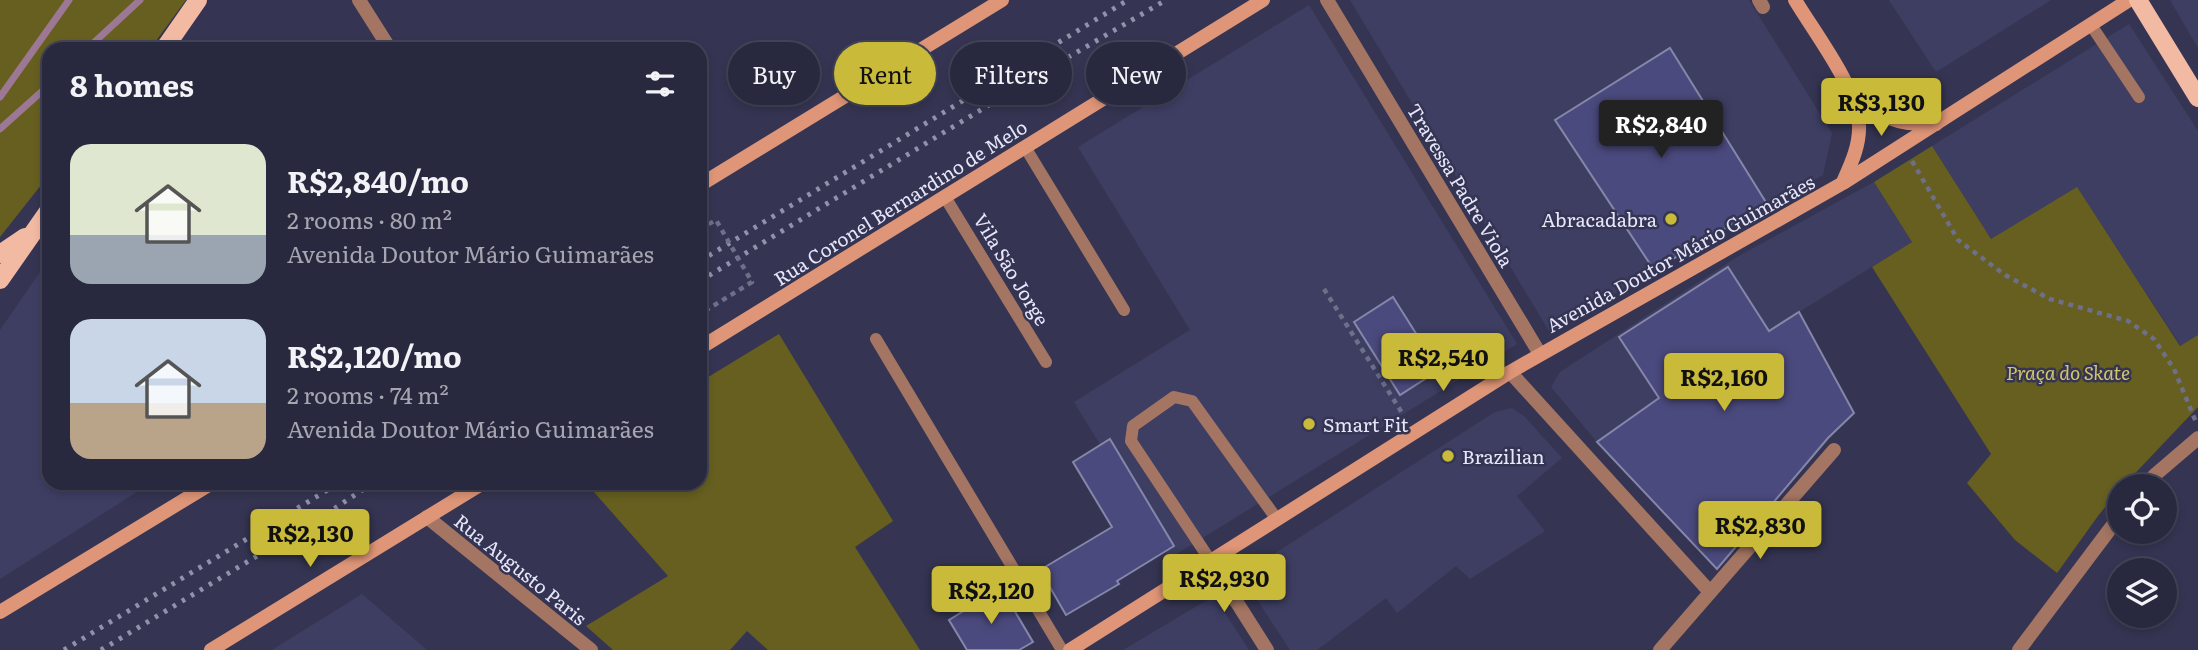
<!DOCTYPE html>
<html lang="en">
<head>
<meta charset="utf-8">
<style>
  :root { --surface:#28283e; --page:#303045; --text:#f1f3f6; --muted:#a5a6b0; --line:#444458; --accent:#c9ba3a }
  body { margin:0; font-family:Literata,serif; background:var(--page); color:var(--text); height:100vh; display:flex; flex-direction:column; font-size:26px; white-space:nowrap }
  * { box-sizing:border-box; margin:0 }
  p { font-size:23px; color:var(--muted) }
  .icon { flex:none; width:38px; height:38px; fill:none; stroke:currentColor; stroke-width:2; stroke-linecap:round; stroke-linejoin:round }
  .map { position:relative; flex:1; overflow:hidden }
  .sheet { position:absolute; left:42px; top:42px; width:665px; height:448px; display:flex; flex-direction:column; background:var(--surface); border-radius:21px; box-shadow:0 4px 10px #0003,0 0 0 2px var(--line) }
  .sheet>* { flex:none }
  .hud { position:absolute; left:728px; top:42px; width:665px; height:63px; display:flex; gap:14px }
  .controls { position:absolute; left:2107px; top:474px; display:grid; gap:14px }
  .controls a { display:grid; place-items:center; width:70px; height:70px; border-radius:50%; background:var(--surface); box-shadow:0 4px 10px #0003,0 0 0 2px var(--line); font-size:35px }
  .price { position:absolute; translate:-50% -60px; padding:0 16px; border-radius:7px; background:var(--accent); color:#111; font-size:23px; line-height:46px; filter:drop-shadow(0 2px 4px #0008) }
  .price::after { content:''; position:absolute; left:50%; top:42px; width:21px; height:16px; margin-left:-10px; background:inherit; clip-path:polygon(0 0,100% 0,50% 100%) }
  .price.active { background:#222; color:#fff }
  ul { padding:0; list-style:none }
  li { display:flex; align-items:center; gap:21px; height:175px; padding:0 28px }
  li span { display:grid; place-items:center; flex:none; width:196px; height:140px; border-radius:21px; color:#555 }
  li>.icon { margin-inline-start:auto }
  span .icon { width:84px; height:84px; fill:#fffc; stroke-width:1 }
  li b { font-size:30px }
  h2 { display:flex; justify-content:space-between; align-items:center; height:84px; padding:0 28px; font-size:30px }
  .pill { padding:0 24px; border-radius:32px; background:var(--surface); box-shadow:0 4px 10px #0003,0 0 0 2px var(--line); font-size:24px; line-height:63px }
  .pill.active { background:var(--accent); color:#111 }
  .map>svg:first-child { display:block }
  .built { fill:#3e3e63 }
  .green { fill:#665f20 }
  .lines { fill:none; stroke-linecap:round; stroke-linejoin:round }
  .stream { stroke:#9c7895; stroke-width:7 }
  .building { fill:#4b4a7e; stroke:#8587a9; stroke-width:2 }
  .path { stroke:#6e6f89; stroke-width:4.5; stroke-dasharray:5 5; stroke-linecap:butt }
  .service { stroke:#a37562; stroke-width:12 }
  .minor { stroke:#a37562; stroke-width:14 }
  .tertiary { stroke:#a37562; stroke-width:14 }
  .secondary { stroke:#df9577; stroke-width:14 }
  .primary { stroke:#f3baa3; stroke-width:18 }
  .rail { stroke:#9191aa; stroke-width:5; stroke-dasharray:3.5 7; stroke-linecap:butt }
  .path-bridge { stroke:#6e6f89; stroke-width:4.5; stroke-dasharray:5 5; stroke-linecap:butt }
  .poi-dot { fill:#c9ba3a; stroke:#353553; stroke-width:2.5 }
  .labels { text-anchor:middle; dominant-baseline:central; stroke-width:5; stroke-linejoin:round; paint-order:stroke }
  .street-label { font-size:19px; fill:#e6e7fb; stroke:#353553 }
  .poi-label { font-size:19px; fill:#e6e7fb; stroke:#353553; text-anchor:start }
  .park-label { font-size:19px; font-style:italic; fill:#d1c66a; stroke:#353553 }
</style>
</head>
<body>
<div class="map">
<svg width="2198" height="650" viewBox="0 0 2198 650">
  <rect width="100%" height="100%" fill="#353553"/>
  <g class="built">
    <path d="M1350,0H1749L1832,133L1823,175L1549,331Z"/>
    <path d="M1889,0H2051L1936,72Z"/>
    <path d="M2170,0H2198V48Z"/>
    <path d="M1309,5L1517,344L1170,558L1074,402L1190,330L1078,147Z"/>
    <path d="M2129,24L2198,131V335L2181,346L2077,188L1991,239L1932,146Z"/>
    <path d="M1874,182L1912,242L1646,407L1597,442L1551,387L1560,372L1737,257Z"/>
    <path d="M49,259V483H151L0,579V330Z"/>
    <path d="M1512,408L1524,416L1562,458L1517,496L1545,531L1470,579L1456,566L1397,613L1386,598L1317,650H1290L1241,575L1495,412Z"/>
    <path d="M362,594L427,650H272Z"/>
    <path d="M1214,596L1249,650H1123Z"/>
  </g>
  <g class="green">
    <path d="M0,0H186L150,49H49V175L0,237Z"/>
    <path d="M1932,146L1991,239L2077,187L2180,346L2198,335V407L2123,486H2119V490L2098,516L2057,573L2015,540L1967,483L1991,454L1872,267L1912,242L1874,182Z"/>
    <path d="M779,334L893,521L855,547L920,650H768L747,631L730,650H613L586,626L668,576L586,483H700V382Z"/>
  </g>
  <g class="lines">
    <g class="stream">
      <path d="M87,49L140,0"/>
      <path d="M0,97L69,0"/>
      <path d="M0,129L49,85"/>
    </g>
  </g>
  <g class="building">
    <path d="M1670,48L1767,204L1654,270L1555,120Z"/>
    <path d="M1728,267L1769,331L1799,312L1854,413L1828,438L1717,569L1597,442L1659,398L1619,337Z"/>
    <path d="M1393,297L1439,370L1400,395L1354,322Z"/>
    <path d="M1110,439L1174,546L1117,581L1119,584L1066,615L1040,570L1112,527L1073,462Z"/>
    <path d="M1001,588L1033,642L1019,650H967L949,620Z"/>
  </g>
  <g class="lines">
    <g class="path">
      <path d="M1912,161L1958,240L2005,275L2050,299L2128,321L2154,339L2174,369L2196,422"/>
      <path d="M700,212L703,217L700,218"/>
      <path d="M1324,289L1404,416"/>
    </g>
    <g class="service">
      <path d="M2091,25L2139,97"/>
      <path d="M1025,147L1124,310"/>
      <path d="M945,197L1046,362"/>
      <path d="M876,339L1062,650"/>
      <path d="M1210,560L1131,441L1133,426L1174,397L1192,401L1276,518"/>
    </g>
    <g class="minor">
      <path d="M1327,0L1540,354"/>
      <path d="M1759,0L1763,7"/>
      <path d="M1510,372L1710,592"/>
      <path d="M2144,486L2156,474L2198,438"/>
      <path d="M427,517L591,650"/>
      <path d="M1210,560L1267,650"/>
      <path d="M1660,650L1834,450"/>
      <path d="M2019,650L2119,517"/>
    </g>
    <path class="tertiary" d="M359,0L390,49"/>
    <g class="secondary">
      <path d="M1795,0C1814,32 1858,89 1859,125C1860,145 1851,164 1843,182"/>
      <path d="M1850,91C1883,116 1891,126 1936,124"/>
      <path d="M700,185L1002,0"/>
      <path d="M700,348L1263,0"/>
      <path d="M0,612L212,483"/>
      <path d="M211,650L483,483"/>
      <path d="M1070,650L1510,372L1843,183L2129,0"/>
    </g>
    <g class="primary">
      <path d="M2138,0L2198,98"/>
      <path d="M164,49L198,0"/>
      <path d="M0,254L25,237"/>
      <path d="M0,280L49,210"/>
    </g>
    <g class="rail">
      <path d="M700,261L1128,0"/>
      <path d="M700,281L1043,72L1166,0"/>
      <path d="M64,650L339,483"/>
      <path d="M101,650L320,518L373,483"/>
    </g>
    <path class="path-bridge" d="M700,229L716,220L752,282L700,314"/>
  </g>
  <g class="poi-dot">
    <circle cx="1671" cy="219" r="7"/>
    <circle cx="1309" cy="424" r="7"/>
    <circle cx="1448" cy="456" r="7"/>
  </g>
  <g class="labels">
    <g class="street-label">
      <text transform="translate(1461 185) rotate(59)">Travessa Padre Viola</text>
      <text transform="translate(900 202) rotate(-32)">Rua Coronel Bernardino de Melo</text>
      <text transform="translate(1680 253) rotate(-29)">Avenida Doutor Mário Guimarães</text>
      <text transform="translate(1012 269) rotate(59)">Vila São Jorge</text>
      <text transform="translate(521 569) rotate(39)">Rua Augusto Paris</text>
    </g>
    <g class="poi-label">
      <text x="1657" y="219" text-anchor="end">Abracadabra</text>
      <text x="1323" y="424">Smart Fit</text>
      <text x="1462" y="456">Brazilian</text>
    </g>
    <g class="park-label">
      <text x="2068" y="372">Praça do Skate</text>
    </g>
  </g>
</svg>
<div class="controls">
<a><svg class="icon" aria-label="locate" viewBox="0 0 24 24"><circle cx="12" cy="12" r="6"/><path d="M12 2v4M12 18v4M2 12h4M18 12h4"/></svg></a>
<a><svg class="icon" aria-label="layers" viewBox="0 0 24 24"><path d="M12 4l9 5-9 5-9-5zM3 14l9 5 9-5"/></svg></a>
</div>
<b class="price" style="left:1881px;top:138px">R$3,130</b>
<b class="price active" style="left:1661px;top:160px">R$2,840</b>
<b class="price" style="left:1443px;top:393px">R$2,540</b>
<b class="price" style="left:1724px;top:413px">R$2,160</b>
<b class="price" style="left:1760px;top:561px">R$2,830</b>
<b class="price" style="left:310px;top:569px">R$2,130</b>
<b class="price" style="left:1224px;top:614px">R$2,930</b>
<b class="price" style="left:991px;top:626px">R$2,120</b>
<div class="hud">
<a class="pill">Buy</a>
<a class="pill active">Rent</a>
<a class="pill">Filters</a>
<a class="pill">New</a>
</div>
<section class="sheet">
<h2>8 homes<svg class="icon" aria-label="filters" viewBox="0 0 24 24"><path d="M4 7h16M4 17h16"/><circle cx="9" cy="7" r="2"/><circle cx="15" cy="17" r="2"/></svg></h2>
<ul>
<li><span style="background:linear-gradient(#dfe7d0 65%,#9aa5b1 0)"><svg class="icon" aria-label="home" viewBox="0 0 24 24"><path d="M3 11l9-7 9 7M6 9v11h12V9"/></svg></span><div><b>R$2,840/mo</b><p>2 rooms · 80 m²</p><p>Avenida Doutor Mário Guimarães</p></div></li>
<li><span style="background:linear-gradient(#c9d6e8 60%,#b9a48a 0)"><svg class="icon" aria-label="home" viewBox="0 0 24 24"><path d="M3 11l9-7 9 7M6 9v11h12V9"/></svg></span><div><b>R$2,120/mo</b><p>2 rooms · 74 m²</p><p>Avenida Doutor Mário Guimarães</p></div></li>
</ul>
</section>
</div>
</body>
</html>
